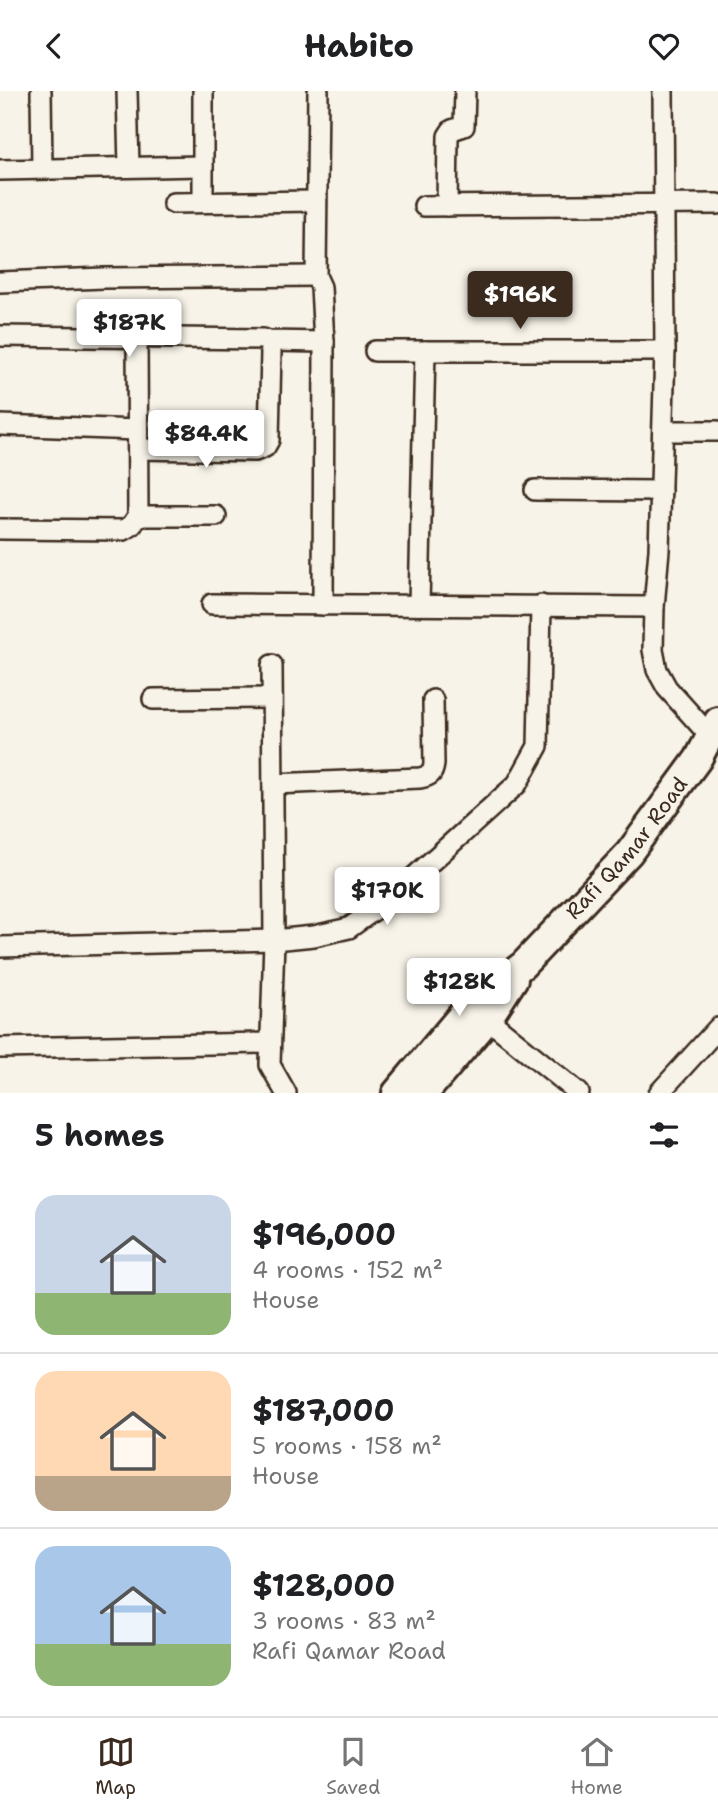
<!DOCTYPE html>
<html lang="en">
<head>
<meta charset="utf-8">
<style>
  :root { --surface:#fff; --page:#f6f6f6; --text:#202124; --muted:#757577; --line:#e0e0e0; --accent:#3b2a1e }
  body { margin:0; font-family:"Shantell Sans",sans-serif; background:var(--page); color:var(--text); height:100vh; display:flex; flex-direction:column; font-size:26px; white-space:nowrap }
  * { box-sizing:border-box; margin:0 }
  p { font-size:23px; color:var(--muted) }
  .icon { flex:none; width:38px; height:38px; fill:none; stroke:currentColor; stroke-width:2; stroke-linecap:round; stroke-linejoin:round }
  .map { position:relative; height:1002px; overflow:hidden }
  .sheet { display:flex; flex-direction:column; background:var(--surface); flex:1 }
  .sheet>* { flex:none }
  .price { position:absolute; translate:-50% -60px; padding:0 16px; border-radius:7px; background:#fff; color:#222; font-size:23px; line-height:46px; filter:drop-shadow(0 2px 4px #0008) }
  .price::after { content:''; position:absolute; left:50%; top:42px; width:21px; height:16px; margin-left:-10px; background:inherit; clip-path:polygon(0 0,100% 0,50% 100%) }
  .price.current { background:var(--accent); color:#fff }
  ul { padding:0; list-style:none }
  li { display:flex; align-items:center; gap:21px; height:175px; padding:0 35px }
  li+li { border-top:2px solid var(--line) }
  li span { display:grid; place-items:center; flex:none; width:196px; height:140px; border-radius:21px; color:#555 }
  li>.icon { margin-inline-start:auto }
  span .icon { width:84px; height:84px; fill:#fffc; stroke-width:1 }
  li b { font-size:30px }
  h2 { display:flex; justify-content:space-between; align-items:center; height:84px; padding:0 35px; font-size:30px }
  header { display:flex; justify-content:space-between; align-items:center; height:91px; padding:0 35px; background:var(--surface); font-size:32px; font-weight:700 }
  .tabs { display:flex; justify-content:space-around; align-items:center; height:98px; border-top:2px solid var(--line); background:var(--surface); font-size:19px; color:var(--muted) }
  .tabs a { display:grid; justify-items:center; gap:4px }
  .tabs .current { color:var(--accent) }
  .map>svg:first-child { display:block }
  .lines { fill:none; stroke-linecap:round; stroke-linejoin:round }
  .street-casing { stroke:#3b2a1e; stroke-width:24 }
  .secondary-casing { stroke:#3b2a1e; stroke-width:32 }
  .street { stroke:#f7f3e8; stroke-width:19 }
  .secondary { stroke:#f7f3e8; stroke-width:26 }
  .labels { text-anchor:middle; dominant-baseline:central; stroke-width:5; stroke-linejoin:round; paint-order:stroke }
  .street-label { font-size:21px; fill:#3b2a1e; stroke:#f7f3e8 }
</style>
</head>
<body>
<header><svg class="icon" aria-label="back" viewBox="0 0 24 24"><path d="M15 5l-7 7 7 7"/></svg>Habito<svg class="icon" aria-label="heart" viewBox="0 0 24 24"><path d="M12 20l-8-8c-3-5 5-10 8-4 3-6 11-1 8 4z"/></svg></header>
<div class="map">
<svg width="718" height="1002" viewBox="0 0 718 1002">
  <rect width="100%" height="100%" fill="#f7f3e8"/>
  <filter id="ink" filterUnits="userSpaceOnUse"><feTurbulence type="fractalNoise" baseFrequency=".0143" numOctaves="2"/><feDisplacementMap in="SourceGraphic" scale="14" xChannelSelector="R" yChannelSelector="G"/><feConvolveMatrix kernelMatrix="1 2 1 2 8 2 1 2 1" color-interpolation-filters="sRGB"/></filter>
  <g filter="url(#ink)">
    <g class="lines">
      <defs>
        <g id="street">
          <path d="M41,0L42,78"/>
          <path d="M127,0L129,76"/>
          <path d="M318,0L316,185L321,196L324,251L323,514"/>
          <path d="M663,0L665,260L659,459L654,516L653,559L657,579L667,597L710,645"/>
          <path d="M0,79L203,75"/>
          <path d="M203,111V0"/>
          <path d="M173,112L316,110"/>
          <path d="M424,115L718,113"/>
          <path d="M447,115L448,45L452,39L464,35L465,0"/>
          <path d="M0,191L104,187L316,185"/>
          <path d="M0,245L263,248L268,250L324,251"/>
          <path d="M375,260H665"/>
          <path d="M0,334L138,339"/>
          <path d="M663,340H718"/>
          <path d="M138,358L255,360L265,356L269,349L271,260L268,250"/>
          <path d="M535,399L661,400"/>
          <path d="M138,425H216"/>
          <path d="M0,438L124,439L132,434L138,425L137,248"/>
          <path d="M212,513L654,516"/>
          <path d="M419,514L425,260"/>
          <path d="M272,574L274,849L270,974L286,1002"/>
          <path d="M153,608L272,607"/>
          <path d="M273,693L420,687C430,685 433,683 434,673L433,609"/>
          <path d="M0,856L274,849L314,845L349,837L391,807L517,693L538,655L541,514"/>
          <path d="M479,921L579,1002"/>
          <path d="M0,957L270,952"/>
          <path d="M659,1002L718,937"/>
        </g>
        <g id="secondary">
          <path id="s1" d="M396,1002L470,914L523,874L629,762L698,668L718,630"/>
          <path d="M425,1002L488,928L514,888"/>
        </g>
      </defs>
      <use href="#street" class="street-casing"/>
      <use href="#secondary" class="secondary-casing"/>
      <use href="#street" class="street"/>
      <use href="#secondary" class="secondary"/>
    </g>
  </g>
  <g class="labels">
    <g class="street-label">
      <text stroke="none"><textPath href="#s1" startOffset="338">Rafi Qamar Road</textPath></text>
    </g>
  </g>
</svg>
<b class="price current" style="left:520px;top:240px">$196K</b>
<b class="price" style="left:129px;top:268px">$187K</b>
<b class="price" style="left:206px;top:379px">$84.4K</b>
<b class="price" style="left:387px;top:836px">$170K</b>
<b class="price" style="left:459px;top:927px">$128K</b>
</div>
<section class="sheet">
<h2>5 homes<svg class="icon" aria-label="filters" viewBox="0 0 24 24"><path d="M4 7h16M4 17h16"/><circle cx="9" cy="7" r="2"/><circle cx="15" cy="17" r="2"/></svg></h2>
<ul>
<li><span style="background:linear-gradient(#c9d6e8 70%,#8fb573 0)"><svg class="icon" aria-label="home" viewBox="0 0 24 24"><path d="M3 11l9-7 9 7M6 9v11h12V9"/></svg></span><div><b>$196,000</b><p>4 rooms · 152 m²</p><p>House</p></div></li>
<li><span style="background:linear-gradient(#ffd9b3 75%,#b9a48a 0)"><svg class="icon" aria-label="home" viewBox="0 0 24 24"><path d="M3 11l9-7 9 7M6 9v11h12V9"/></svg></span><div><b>$187,000</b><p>5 rooms · 158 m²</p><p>House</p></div></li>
<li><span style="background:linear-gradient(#a9c7e8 70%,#8fb573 0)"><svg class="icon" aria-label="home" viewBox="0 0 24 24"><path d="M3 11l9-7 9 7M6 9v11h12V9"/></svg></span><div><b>$128,000</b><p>3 rooms · 83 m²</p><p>Rafi Qamar Road</p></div></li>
</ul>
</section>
<nav class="tabs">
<a class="current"><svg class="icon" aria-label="map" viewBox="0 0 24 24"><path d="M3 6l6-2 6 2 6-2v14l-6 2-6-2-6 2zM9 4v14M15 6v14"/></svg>Map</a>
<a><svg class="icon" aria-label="saved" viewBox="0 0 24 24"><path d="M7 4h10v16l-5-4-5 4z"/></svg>Saved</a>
<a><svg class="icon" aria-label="home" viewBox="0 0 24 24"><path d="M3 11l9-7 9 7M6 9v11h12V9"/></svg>Home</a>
</nav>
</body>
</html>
